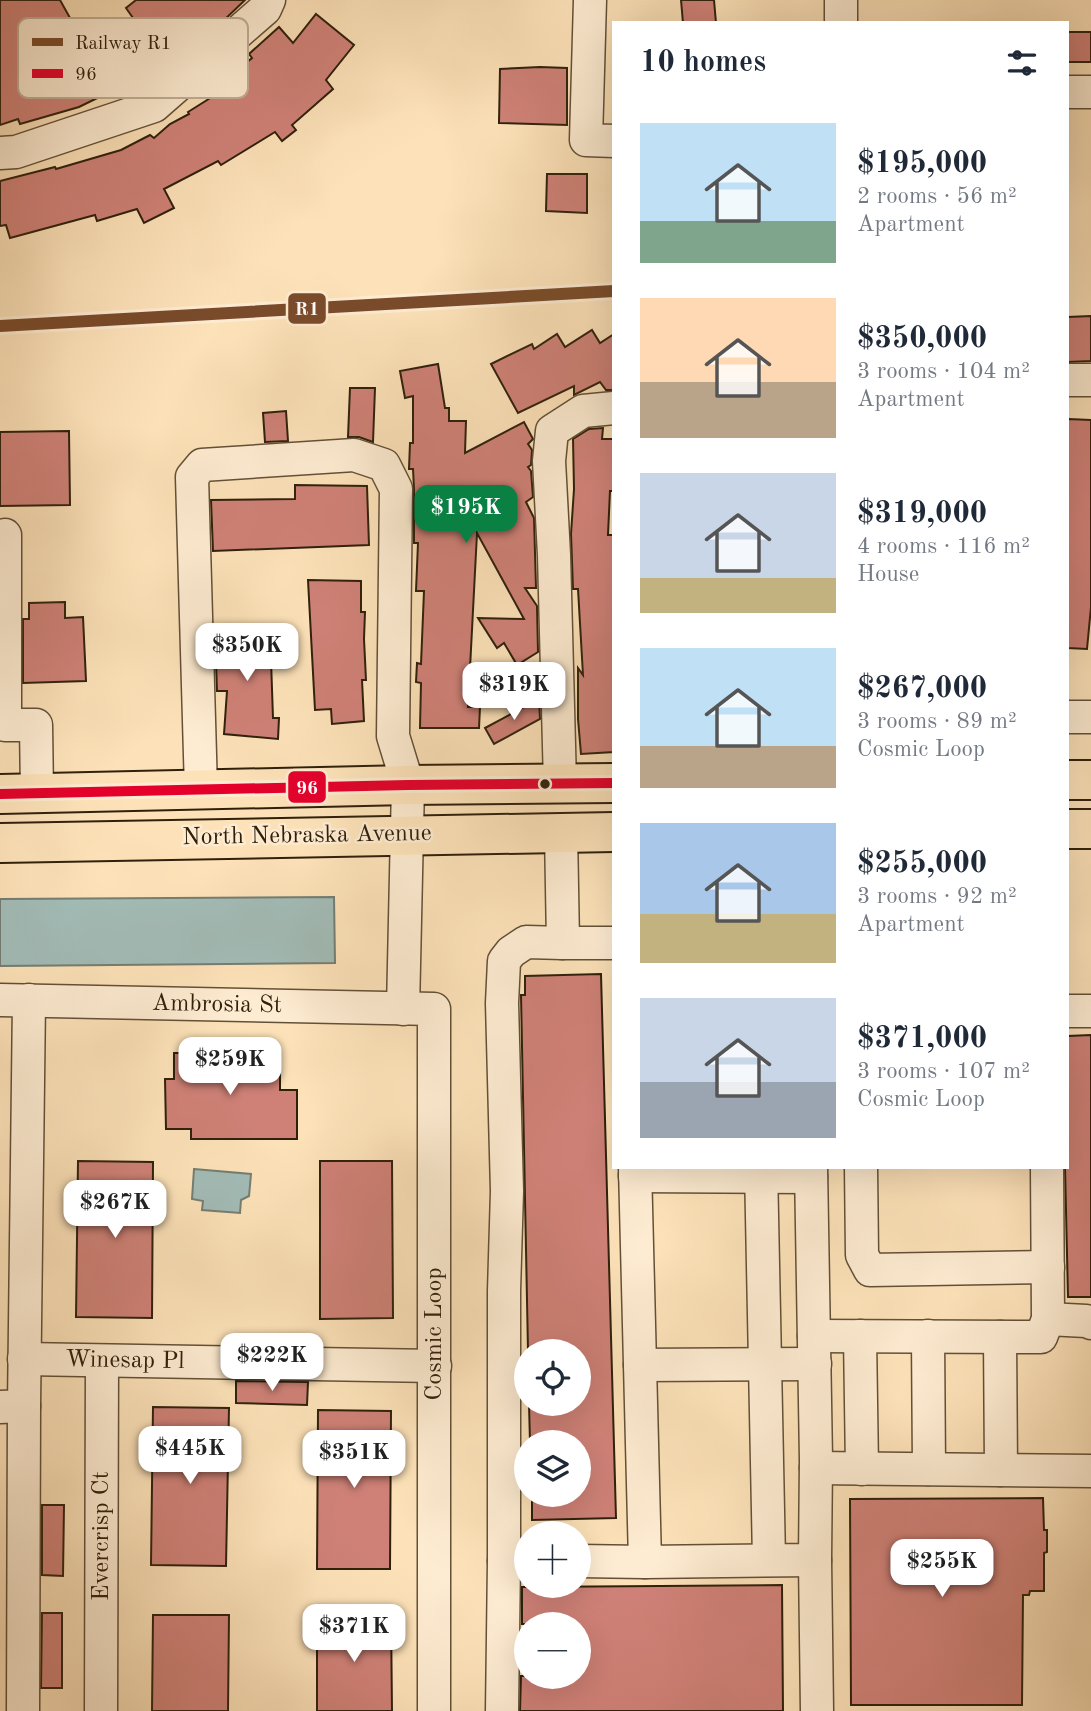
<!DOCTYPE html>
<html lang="en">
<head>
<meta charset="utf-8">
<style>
  :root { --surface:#fff; --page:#f6f6f7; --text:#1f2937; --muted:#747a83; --accent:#0b8043 }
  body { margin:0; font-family:"Old Standard TT",serif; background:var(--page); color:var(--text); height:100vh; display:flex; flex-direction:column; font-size:26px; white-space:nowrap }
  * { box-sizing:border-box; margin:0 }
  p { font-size:23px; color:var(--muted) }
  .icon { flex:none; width:38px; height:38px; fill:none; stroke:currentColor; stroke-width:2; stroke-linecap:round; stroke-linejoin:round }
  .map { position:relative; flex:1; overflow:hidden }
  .details { position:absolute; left:612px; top:21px; width:457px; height:1148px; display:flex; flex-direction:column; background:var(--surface); border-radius:0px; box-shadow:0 7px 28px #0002 }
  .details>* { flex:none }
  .fabs { position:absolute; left:514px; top:1339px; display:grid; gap:14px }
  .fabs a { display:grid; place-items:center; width:77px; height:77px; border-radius:50%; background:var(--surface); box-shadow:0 7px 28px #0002; font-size:35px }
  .price { position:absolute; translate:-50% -60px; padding:0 16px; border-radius:14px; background:#fff; color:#222; font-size:23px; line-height:46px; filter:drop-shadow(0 2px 4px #0008) }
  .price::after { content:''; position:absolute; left:50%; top:42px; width:21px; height:16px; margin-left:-10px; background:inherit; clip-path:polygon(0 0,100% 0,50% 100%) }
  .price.selected { background:var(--accent); color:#fff }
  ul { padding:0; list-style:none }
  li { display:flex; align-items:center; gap:21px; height:175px; padding:0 28px }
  li span { display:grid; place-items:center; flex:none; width:196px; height:140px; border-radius:0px; color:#555 }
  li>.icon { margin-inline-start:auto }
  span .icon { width:84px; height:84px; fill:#fffc; stroke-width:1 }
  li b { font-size:30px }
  h2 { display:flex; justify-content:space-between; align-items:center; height:84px; padding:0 28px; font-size:30px }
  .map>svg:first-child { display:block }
  .water { fill:#a2bcb7; stroke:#747e73; stroke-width:2 }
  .building { fill:#cf8177; stroke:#2f200c; stroke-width:2 }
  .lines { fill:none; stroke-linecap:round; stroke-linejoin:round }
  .minor-casing { stroke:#625037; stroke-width:35 }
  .major-casing { stroke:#2f200c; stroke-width:42 }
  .minor { stroke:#feecd2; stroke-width:32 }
  .major { stroke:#fde2b9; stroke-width:38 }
  .bus-1-casing { stroke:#feecd2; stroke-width:16 }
  .bus-1 { stroke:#e4002b; stroke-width:10 }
  .rail-1-casing { stroke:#feecd2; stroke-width:18 }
  .rail-1 { stroke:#7a4b2a; stroke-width:12 }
  .bus-dot { fill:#2f200c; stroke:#feecd2; stroke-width:2.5 }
  .labels { text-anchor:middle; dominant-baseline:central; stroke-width:5; stroke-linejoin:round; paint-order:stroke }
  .street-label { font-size:24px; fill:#2f200c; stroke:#feecd2 }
  .key { fill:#feecd2; stroke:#c0af97; stroke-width:2 }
  .key-label { font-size:19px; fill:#2f200c }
  .line-badge { stroke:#feecd2; stroke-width:2.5 }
  .badge-label { font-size:19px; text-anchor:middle; font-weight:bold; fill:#fff }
</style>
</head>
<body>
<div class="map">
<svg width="1091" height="1711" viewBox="0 0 1091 1711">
  <rect width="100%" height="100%" fill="#fde2b9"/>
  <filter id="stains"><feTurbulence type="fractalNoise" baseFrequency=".00286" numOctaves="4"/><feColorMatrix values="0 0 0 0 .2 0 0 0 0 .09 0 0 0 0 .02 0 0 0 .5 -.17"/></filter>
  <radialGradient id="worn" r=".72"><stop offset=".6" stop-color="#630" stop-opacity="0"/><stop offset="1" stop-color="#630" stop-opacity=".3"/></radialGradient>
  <g class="water">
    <path d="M334,897L335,963L0,966V899Z"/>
    <path d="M194,1169L251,1174L249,1196L241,1200L240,1213L202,1210L203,1201L192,1199Z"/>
  </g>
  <g class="building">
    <path d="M0,0H60L89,52L133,18L126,8L136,0H245L220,24L214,20L128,86L126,84L79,107L20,124L18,119L0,125Z"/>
    <path d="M681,0H714L716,23H683Z"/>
    <path d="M316,14L354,45L326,80L333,89L292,125L296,130L282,141L275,132L221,165L218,161L164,189L174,208L144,223L137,209L97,221L95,215L10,238L6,225L0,226V181L55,167L56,169L121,150L150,135L154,138L170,124L189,114L188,112L234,83L229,77L252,58L249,54L279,27L293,43Z"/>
    <rect x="1068" y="32" width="23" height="30"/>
    <path d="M540,67L567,68V125L499,123L500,69Z"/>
    <path d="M547,174H587V213L546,211Z"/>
    <path d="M1091,316V361L1068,362V317Z"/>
    <path d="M592,330L600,343L614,334V390H606L600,382L574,395V386L518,413L491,364L532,344L534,349L557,334L565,347Z"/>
    <path d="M438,364L445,408H449V421H466L465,453L524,422L533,439L528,444L532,450L531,465L528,467L531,471L533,497L526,502L534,518L536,588H525L537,606L538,652L517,665L504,643L497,648L478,618L524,619L477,533L468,707H480L479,728H420L421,683L416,682L417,663L421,664L424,591H416L418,543H414V489L413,469H409L410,443H413V396L405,398L400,371Z"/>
    <path d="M350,388H375L373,442L359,437H348Z"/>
    <path d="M286,411L288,441L265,442L263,413Z"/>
    <path d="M1068,419L1091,420V607L1087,649L1068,648Z"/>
    <path d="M603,428L602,439H614L613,491H610L608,535H614V752L581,754L578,719V668L583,675L578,589H573L571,534L574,489L573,439L589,429Z"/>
    <path d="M69,431L70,505L0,506V432Z"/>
    <path d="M295,485L367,486L369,545L213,551L211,500L295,499Z"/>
    <path d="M308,580L361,581V612H365L364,639L366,680H362L364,721L332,724L331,709L315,710Z"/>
    <path d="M65,602V618L83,617L86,681L23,683V619H29V603Z"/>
    <path d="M270,631L273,718H279L278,739L224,734L227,691H217L215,632Z"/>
    <path d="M539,699L540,719L494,744L485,728Z"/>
    <path d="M601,974L616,1518L532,1520V1494H579V1442H530L529,1404H579V1351H528L521,995H525V976Z"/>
    <path d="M1091,1035V1297H1068L1065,1167H1068V1036Z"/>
    <path d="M174,1053H280V1090H297V1139H191V1129H166L165,1079H174Z"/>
    <path d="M78,1161L153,1162L152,1318L76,1317Z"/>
    <path d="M320,1161H392L393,1318L320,1319Z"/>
    <path d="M236,1381L308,1382L307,1405L236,1403Z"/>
    <path d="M153,1407L229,1408L226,1566L151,1565Z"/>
    <path d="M318,1410L391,1411L390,1569H317Z"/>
    <path d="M1043,1498L1044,1530H1047V1552L1044,1553V1591H1030L1029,1595H1023L1022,1705H851L850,1499Z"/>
    <path d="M42,1505H64L63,1576L42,1575Z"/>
    <path d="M782,1585L783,1711H520L521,1676H579V1624H522V1587Z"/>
    <path d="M42,1613H62V1688H41Z"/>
    <path d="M153,1615H229L228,1711H152Z"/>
    <path d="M317,1616H391L392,1711H317Z"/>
  </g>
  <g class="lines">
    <defs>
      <g id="minor">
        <path d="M590,0L586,140L614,141"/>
        <path d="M841,0V23"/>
        <path d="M1068,92H1091"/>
        <path d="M0,153L16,152L154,106L265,9L269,0"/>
        <path d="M1068,380H1091"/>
        <path d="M5,535V725H36L37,794"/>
        <path d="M1068,717H1091"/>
        <path d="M560,784L554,555L549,461L552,431L583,411L614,408"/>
        <path d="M201,790L192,477L202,465L354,455L384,465L396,489L393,736L408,785L403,1009"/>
        <path d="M561,832L563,943H614"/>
        <path d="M0,1000L434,1009V1711"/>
        <path d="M1068,1011H1091"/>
        <path d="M635,1167L645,1562L815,1560L816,1460L811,1167"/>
        <path d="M761,1167L769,1560"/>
        <path d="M861,1167L862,1255L870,1270L1048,1267"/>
        <path d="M635,1176L811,1177"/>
        <path d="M1048,1319L1086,1321L1091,1323"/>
        <path d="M814,1336L1041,1337L1048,1319L1047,1167"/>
        <path d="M860,1336L862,1469"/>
        <path d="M928,1336L929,1469"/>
        <path d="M1000,1337L1001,1470"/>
        <path d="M24,1359L435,1366"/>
        <path d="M640,1365L815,1364"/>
        <path d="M0,1407L24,1406L29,1000"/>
        <path d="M816,1468L1091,1471"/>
        <path d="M815,1560L817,1711"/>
        <path d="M527,1561H504V1291L507,1191L502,1003L504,961L511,952L526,942L563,943"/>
        <path d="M579,1561L645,1562"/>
        <path d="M23,1711L24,1406"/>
        <path d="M101,1711L102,1361"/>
        <path d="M502,1711L504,1561"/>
      </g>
      <g id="major">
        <path d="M1068,780H1091"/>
        <path d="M0,794L408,785L614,783"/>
        <path d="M1068,829H1091"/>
        <path d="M0,843L614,832"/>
      </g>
    </defs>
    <use href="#minor" class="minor-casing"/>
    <use href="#major" class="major-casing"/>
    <use href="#minor" class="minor"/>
    <use href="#major" class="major"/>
    <defs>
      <path id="bus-1" d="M0,794L408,785L614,783"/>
    </defs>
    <use href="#bus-1" class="bus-1-casing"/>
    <use href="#bus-1" class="bus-1"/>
    <defs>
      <path id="rail-1" d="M0,326L614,291"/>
    </defs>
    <use href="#rail-1" class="rail-1-casing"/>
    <use href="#rail-1" class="rail-1"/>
  </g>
  <circle class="bus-dot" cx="545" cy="784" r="6"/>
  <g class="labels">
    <g class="street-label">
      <text transform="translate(307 836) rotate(-1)">North Nebraska Avenue</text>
      <text transform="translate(217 1005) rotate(1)">Ambrosia St</text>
      <text transform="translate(435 1334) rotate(-90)">Cosmic Loop</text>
      <text transform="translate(125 1361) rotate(1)">Winesap Pl</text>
      <text transform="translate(102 1536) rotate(-90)">Evercrisp Ct</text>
    </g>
  </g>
  <rect x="18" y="18" width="230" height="80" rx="10" class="key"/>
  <rect x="32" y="38" width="31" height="8" fill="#7a4b2a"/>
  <rect x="32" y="69" width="31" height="9" fill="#e4002b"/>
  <g class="key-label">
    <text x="75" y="49">Railway R1</text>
    <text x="75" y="80">96</text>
  </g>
  <g class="line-badge">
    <rect x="287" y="292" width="40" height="33" rx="7" fill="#7a4b2a"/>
    <rect x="287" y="770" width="40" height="34" rx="7" fill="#e4002b"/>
  </g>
  <g class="badge-label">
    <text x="307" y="315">R1</text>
    <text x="307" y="794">96</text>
  </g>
  <rect width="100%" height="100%" filter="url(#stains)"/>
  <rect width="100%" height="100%" fill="url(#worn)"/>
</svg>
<div class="fabs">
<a><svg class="icon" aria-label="locate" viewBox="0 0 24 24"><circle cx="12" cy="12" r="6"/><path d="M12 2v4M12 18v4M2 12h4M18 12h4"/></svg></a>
<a><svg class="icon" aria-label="layers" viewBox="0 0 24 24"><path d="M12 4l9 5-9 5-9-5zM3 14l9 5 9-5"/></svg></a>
<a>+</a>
<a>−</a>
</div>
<b class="price selected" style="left:466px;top:545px">$195K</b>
<b class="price" style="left:247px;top:683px">$350K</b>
<b class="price" style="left:514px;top:722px">$319K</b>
<b class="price" style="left:230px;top:1097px">$259K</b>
<b class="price" style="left:115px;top:1240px">$267K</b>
<b class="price" style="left:272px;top:1393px">$222K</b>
<b class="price" style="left:190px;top:1486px">$445K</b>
<b class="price" style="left:354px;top:1490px">$351K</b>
<b class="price" style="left:942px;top:1599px">$255K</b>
<b class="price" style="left:354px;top:1664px">$371K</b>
<section class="details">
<h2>10 homes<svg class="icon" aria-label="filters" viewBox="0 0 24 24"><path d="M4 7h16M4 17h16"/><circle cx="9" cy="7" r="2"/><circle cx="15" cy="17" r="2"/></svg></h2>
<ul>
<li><span style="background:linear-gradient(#bfe0f5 70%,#7fa58c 0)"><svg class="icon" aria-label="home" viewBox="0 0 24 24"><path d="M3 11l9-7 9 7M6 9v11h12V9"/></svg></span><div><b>$195,000</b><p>2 rooms · 56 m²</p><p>Apartment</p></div></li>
<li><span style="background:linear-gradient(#ffd9b3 60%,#b9a48a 0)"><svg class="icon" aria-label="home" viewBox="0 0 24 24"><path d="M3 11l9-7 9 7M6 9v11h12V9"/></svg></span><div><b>$350,000</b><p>3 rooms · 104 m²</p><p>Apartment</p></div></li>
<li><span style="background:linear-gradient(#c9d6e8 75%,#c2b280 0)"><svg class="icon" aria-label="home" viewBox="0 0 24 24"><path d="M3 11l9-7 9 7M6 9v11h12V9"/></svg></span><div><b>$319,000</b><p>4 rooms · 116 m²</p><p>House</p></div></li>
<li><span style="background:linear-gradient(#bfe0f5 70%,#b9a48a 0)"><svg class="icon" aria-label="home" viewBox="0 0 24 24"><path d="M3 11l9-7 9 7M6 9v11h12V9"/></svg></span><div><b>$267,000</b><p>3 rooms · 89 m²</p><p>Cosmic Loop</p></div></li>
<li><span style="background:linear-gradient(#a9c7e8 65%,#c2b280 0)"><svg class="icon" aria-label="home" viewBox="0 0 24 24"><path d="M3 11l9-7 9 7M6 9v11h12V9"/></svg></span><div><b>$255,000</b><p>3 rooms · 92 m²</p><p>Apartment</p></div></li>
<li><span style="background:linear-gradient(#c9d6e8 60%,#9aa5b1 0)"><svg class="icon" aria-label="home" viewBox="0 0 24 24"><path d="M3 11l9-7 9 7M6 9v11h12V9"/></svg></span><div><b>$371,000</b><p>3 rooms · 107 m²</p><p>Cosmic Loop</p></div></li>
</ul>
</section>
</div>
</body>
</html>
